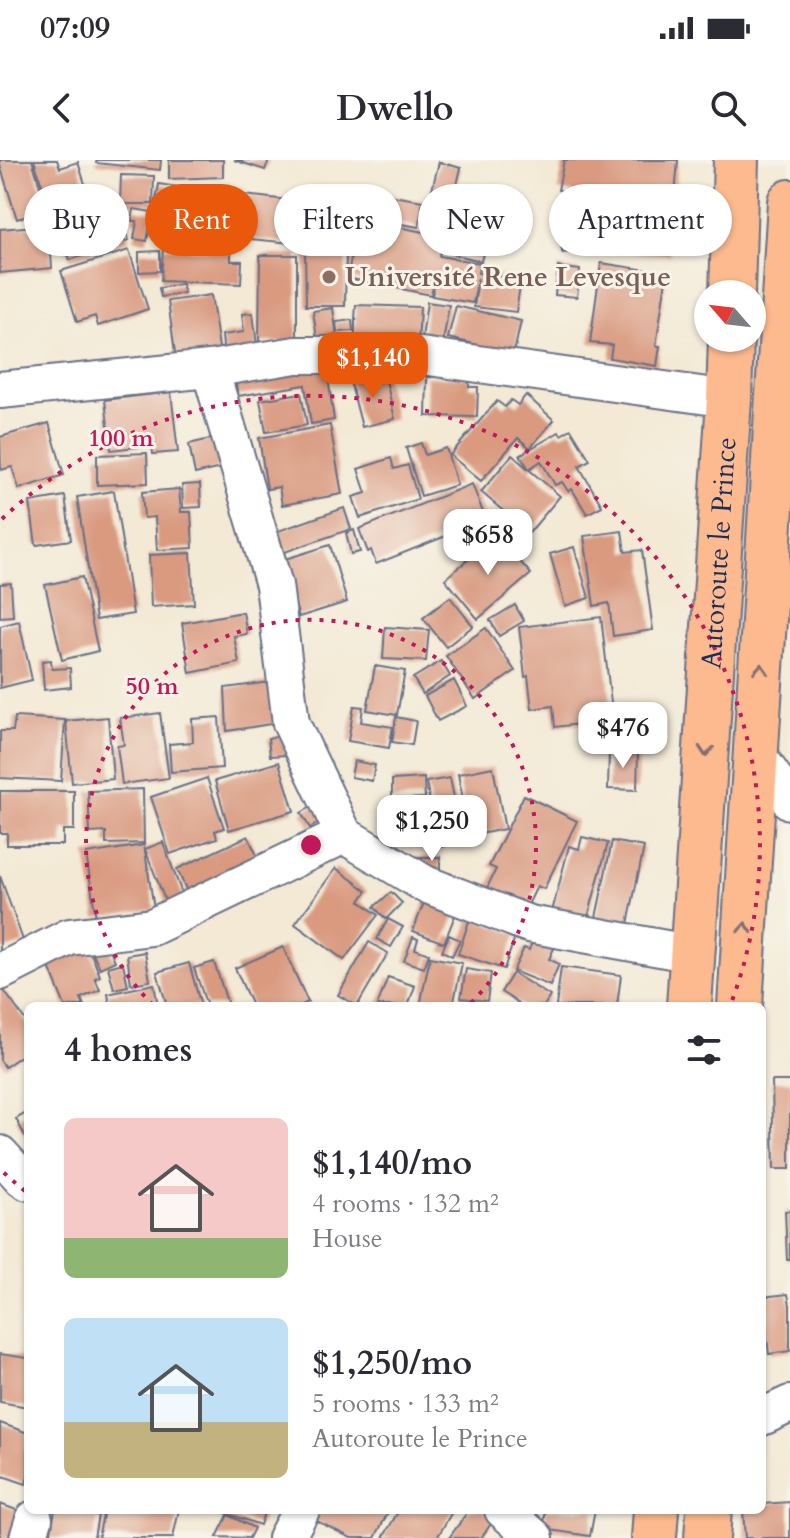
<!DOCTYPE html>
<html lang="en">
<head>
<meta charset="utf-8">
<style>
  :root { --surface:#fff; --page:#f2f2f3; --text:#2b2b33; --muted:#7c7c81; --accent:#ea580c }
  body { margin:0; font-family:Cardo,serif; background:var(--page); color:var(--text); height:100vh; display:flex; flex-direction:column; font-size:30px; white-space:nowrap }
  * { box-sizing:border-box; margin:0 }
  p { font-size:26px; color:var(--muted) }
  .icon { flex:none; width:44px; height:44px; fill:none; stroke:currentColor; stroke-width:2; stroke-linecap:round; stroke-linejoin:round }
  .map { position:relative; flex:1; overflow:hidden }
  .panel { position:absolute; left:24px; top:842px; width:742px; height:512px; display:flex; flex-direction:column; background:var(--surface); border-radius:12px; box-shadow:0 2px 6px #0004 }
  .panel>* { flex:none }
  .top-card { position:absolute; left:24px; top:24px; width:742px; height:72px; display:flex; gap:16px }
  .needle { width:52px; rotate:298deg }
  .controls { position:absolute; left:694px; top:120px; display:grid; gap:16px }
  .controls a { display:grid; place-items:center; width:72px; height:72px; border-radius:50%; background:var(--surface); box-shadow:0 2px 6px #0004; font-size:40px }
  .price { position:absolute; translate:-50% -68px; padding:0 18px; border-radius:16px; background:#fff; color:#222; font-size:26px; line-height:52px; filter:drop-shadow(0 2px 4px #0008) }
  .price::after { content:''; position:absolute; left:50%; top:48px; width:24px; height:18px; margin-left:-12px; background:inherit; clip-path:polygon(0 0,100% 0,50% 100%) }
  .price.current { background:var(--accent); color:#fff }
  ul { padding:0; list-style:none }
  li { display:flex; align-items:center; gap:24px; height:200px; padding:0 40px }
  li span { display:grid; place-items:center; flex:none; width:224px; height:160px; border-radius:12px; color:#555 }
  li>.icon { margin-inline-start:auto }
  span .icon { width:96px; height:96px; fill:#fffc; stroke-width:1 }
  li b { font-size:34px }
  h2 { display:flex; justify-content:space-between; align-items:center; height:96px; padding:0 40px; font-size:34px }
  .pill { padding:0 28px; border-radius:36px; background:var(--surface); box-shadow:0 2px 6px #0004; font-size:28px; line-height:72px }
  .pill.current { background:var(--accent); color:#fff }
  .status { display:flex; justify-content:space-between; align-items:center; height:56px; padding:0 40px; background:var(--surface); direction:ltr }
  .status svg { height:22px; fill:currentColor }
  header { display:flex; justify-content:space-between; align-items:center; height:104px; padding:0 40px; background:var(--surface); font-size:36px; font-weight:700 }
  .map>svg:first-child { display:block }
  .building { fill:#d99a80 }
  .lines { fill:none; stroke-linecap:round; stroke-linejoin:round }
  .minor-casing { stroke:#677087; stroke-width:40 }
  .major-casing { stroke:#677087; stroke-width:48 }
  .minor { stroke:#fff; stroke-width:36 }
  .major { stroke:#fcba8e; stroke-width:44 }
  .oneway { stroke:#806e74 }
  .ring { fill:none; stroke:#c2185b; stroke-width:4; stroke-dasharray:4 8 }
  .education-dot { fill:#8d6e63; stroke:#f7f3e8; stroke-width:3 }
  .labels { text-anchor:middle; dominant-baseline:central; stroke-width:6; stroke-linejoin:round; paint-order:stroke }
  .education-label { font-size:28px; font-weight:bold; fill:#785e54; stroke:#f7f3e8; text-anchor:start }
  .street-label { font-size:28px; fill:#1b2f5e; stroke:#f7f3e8 }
  .centre { fill:#c2185b; stroke:#f7f3e8; stroke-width:4 }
  .ring-label { font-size:24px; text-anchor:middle; font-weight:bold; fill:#c2185b; stroke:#f7f3e8; stroke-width:6; stroke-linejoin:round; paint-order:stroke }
</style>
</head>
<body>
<div class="status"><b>07:09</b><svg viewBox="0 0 49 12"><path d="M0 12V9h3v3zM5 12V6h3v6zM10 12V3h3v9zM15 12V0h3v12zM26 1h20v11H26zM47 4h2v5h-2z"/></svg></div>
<header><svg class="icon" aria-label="back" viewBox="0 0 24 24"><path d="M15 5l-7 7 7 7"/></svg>Dwello<svg class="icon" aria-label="search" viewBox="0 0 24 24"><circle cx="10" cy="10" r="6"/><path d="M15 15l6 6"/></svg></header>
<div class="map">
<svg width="790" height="1378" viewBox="0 0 790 1378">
  <rect width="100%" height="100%" fill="#f7f3e8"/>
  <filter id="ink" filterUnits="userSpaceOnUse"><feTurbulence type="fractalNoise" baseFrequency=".0125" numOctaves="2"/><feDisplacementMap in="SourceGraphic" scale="16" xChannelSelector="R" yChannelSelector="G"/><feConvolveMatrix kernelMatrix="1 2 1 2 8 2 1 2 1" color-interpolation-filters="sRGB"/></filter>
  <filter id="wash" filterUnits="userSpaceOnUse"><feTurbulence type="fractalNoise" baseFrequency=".006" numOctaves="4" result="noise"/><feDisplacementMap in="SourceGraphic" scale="32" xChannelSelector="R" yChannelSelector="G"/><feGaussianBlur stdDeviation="1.8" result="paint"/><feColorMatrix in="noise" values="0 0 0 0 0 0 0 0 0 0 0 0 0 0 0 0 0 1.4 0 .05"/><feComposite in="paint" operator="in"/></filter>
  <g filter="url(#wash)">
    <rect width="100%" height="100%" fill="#f3e9d4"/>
    <g id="blocks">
      <g class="building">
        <path d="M0,0H32L50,58L35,63L32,54L17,59L0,5Z"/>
        <path d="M34,0H57L60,8L78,2L90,40L51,53Z"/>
        <path d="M97,0H161L160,10L96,3Z"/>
        <path d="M169,0H223V17L169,19Z"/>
        <path d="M234,0H269L265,10Z"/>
        <path d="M564,0H678L670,95L613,91L614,78L594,75L599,38L558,30Z"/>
        <path d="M439,2L461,8L451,51L428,45Z"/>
        <path d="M121,15L154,16L153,44H120Z"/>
        <path d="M159,24L190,29L183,74L151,69Z"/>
        <path d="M462,27L498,37L481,101L444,92Z"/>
        <path d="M194,30L227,31V79L193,78Z"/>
        <path d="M369,32L423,41L419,67L365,58Z"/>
        <path d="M236,34L295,41L291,83L231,77Z"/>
        <path d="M116,40L129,80L70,100L57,59Z"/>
        <path d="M302,47L351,51L349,80L300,77Z"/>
        <path d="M134,49L152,52L147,81L134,79L137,61H132Z"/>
        <path d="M430,49L449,55L443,72L424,66Z"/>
        <path d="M589,56L591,90L562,93L559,59Z"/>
        <path d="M359,59L443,76L439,96L480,103L478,113L521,119L516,152L474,147L478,118L473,143L432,136L434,124L431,135L347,118Z"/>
        <path d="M49,65L52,108L0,113V69Z"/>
        <path d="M163,88L231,91V101H242L241,124L161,121Z"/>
        <path d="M129,90L148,149L98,166L95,156L77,162L61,111Z"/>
        <path d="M160,91V111L139,112V92Z"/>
        <path d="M346,92L345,146H306L305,93Z"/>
        <path d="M260,95H297V183L259,182Z"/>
        <path d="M601,103L667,113L656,186H660L657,206L610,198L612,185L590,183Z"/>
        <path d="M558,107L580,110L577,137L555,135Z"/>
        <path d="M182,124L184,133L161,137L159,128Z"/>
        <path d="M211,135L221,201L177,208L168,141Z"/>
        <path d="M427,142L449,145L442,189L421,186Z"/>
        <path d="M356,145L420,147L418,186L355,184V160H357L355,159Z"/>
        <path d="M456,146L521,161L514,193L448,178Z"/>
        <path d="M333,148L338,184L339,177L352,176L353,192L318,186L313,151Z"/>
        <path d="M253,153L258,194L224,198L222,175L244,172L242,154Z"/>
        <path d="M352,160L353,171L337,172L336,162Z"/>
        <path d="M325,196L334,260L311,264L305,225L238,236L234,211Z"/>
        <path d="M384,212L395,259L362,267L350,221Z"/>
        <path d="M427,217H469V227H478L477,257L426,256Z"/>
        <path d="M171,232L178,292L153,294L152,285L111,290L105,240Z"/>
        <path d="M301,233L307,265L266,272L260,240Z"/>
        <path d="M526,235L554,260L530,288L518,278L481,321L450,295L497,241L505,247L511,240L518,245Z"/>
        <path d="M49,263L64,315L19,329L12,307L1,310L0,277Z"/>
        <path d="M330,265L342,334L282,345L279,327L267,329L259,278Z"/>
        <path d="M571,269L590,300L579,306L602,346L587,354L572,329L568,331L562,322L555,325L541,301L529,309L520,295L559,272L561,275Z"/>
        <path d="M223,276L229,306L195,314L189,284Z"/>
        <path d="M421,283L425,295L446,288L457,325L421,336L406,288Z"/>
        <path d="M147,293L148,323L97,325V295Z"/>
        <path d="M512,295L560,336L529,373L481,332Z"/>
        <path d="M391,298L394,309L408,305L418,339L360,358L353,337L366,333L358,309Z"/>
        <path d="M200,324L201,347L183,348L182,325Z"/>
        <path d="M472,324L486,360L376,404L371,390L368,392L359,369Z"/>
        <path d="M179,329L181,352H191L193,388L157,390L155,357L144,358L142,332Z"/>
        <path d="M114,331L133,454L96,460L77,337Z"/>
        <path d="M65,336L71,380L36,385L30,342Z"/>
        <path d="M344,348L351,369L282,393L275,372Z"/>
        <path d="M354,370L360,392L351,394L346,373Z"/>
        <path d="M622,371L625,392L642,390L653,470L613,476L609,443L594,446L584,376Z"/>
        <path d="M497,375L531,414L478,459L445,419Z"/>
        <path d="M330,385L347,442L299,457L282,400Z"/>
        <path d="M574,387L589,438L565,446L550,394Z"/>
        <path d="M191,393L194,444L151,447L149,395Z"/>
        <path d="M82,417L98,491L62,500L45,425Z"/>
        <path d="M11,423L13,456L0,457V424Z"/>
        <path d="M450,437L473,466L446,487L423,458Z"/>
        <path d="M515,445L524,461L499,476L490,460Z"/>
        <path d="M243,452L247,474L234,476L239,503L190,513L182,463Z"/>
        <path d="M601,457L613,560L555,567L553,546L532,549L528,516L525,517L519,467Z"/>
        <path d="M19,461L32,520L0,528V466Z"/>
        <path d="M385,467L429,470L426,501L383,499Z"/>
        <path d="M486,468L515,511L475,539L446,496Z"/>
        <path d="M51,500L52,509L70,508L71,527L44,530L42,501Z"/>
        <path d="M441,501L450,516L423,534L413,518Z"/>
        <path d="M375,506L405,511L397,555L367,550Z"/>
        <path d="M454,520L467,546L438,561L425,536Z"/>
        <path d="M270,522L277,563L227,571L225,528Z"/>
        <path d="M354,546L363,547L361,562L393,567L389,588L348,581Z"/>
        <path d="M160,553L169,618L122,624L117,586L124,585L120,558Z"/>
        <path d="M15,557L65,560L61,621L0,618V571H13Z"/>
        <path d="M108,557L113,619L72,623L66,561Z"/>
        <path d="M219,557L222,608L171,612L169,584L193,582L192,559Z"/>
        <path d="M396,557L416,561L412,585L392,582Z"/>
        <path d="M284,576L286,595L270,596L268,578Z"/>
        <path d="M609,590H638L637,630L608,629Z"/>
        <path d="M354,601L375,605L372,621L351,617Z"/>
        <path d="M279,602L294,651L229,670L215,621Z"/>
        <path d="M493,607L505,669L470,676L458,614Z"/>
        <path d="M207,618L224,668L215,671L217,678L170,694L151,637Z"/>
        <path d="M424,618L425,638L392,640V620Z"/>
        <path d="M450,618L463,682L439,687L426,622Z"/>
        <path d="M143,629L144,683L106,684V672L90,673L88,631Z"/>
        <path d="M0,631H74V670H63V685H7V673H0Z"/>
        <path d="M524,635L577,661L544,729L537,726L526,749L486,730L496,709L489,706Z"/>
        <path d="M316,644L324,659L310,668L301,653Z"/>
        <path d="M248,676L260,702L189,736L177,709Z"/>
        <path d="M582,677L608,683L584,772L549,763L569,686L579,689Z"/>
        <path d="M612,681L644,687L625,778L593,772Z"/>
        <path d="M163,682L185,742L168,748L145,689Z"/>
        <path d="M144,685L154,749L96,758L86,694Z"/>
        <path d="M415,697H440V714Z"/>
        <path d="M336,708L367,731L360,741L378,755L344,800L295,764Z"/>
        <path d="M0,716L24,783L0,791Z"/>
        <path d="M391,732L402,743L386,759L374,747Z"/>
        <path d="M425,740L456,753L444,783L413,771Z"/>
        <path d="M470,758L516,774L504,809L458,794Z"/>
        <path d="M388,759L403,767L391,787L377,779Z"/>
        <path d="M449,775L460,780L452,796L442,791Z"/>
        <path d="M535,775L556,784L549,799L559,804L550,826L513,811L524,788L529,790Z"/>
        <path d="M413,777L418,779L415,789L429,794L424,808L404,801Z"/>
        <path d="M86,780L100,816L95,818L100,830L81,838L84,846H65L45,797Z"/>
        <path d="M106,780L115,801L100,808L90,787Z"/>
        <path d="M369,782L388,793L357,846L338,835Z"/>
        <path d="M283,787L308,842L299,846H252L235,808Z"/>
        <path d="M145,792L150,821L131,824L127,795Z"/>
        <path d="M430,797L462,803L453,846H420Z"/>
        <path d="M214,802L228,845L226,846H207L194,808Z"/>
        <path d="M123,803L128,826L114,829L108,807Z"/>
        <path d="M189,803L201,846H167L157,812Z"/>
        <path d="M561,807L621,815L617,846H556Z"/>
        <path d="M466,809L491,813L487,841L461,838Z"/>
        <path d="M513,813L550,836L544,846H523L501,832Z"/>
        <path d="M388,817L415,826L408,846H377Z"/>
        <path d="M154,824L158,846H110L108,834Z"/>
        <path d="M0,825L28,864V891L5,907L0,900Z"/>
        <path d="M772,921H790V1009H774Z"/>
        <path d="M28,952V982L16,959Z"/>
        <path d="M785,1051H790V1100H787Z"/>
        <path d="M788,1134L790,1145V1191L769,1194L762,1137Z"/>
        <path d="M0,1194L28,1198V1247L0,1242Z"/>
        <path d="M0,1263L28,1273V1317L26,1324L0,1315Z"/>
        <path d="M790,1342V1378H745L743,1350H762V1344Z"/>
        <path d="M0,1344L25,1353L17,1378H0Z"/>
        <path d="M55,1350H67L98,1355L94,1378H50Z"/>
        <path d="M104,1350H179L173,1378H98Z"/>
        <path d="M217,1350H265L260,1365Z"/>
        <path d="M320,1350H389L375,1378H351L315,1360Z"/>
        <path d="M399,1350H453L437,1378H383Z"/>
        <path d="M469,1350H483L495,1358L481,1378H449Z"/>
        <path d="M546,1350H595L590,1376L543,1369Z"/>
        <path d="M228,1355L254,1368L249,1378L217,1377Z"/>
      </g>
    </g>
  </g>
  <g filter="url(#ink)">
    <use href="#blocks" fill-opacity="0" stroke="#677087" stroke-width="2"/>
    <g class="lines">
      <defs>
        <g id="minor">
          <path d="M0,230L210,209L296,195H414L729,239"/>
          <path d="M756,593L790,641"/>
          <path d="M344,675L425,724L529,764L693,794"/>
          <path d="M0,812L69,777L152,767L344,675L291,563L274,425L210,209"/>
          <path d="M0,994L22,1018L28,1022"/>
          <path d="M762,1257L790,1244"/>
          <path d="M503,1350L535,1378"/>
          <path d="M28,1378L34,1359"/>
          <path d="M286,1378L301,1350"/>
        </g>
        <g id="major">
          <path d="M732,134L736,0"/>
          <path id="s1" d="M689,846L729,239L731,178"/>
          <path d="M740,846L790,42"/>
          <path d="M654,1378L656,1350"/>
          <path d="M707,1378L709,1350"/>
        </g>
      </defs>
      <use href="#minor" class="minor-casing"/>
      <use href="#major" class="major-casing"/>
      <use href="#minor" class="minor"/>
      <use href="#major" class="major"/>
    </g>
    <defs><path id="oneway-chevron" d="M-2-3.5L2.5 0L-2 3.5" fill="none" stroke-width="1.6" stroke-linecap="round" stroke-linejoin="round" transform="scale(2)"/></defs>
    <g class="oneway">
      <use href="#oneway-chevron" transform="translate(761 509) rotate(-86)"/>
      <use href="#oneway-chevron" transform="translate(706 591) rotate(94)"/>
      <use href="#oneway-chevron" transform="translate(745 768) rotate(-86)"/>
    </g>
  </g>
  <g class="ring">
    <path d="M153 845A225 225 0 1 1 469 845"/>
    <path d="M25 1031A449 449 0 0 1 2 1011M2 359A449 449 0 0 1 730 846"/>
  </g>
  <circle class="education-dot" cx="329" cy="117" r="8"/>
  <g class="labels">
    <g class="education-label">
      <text x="345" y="117">Université Rene Levesque</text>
    </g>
    <g class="street-label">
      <text stroke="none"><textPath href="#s1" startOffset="454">Autoroute le Prince</textPath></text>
    </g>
  </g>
  <circle cx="311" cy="685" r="12" class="centre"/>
  <g class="ring-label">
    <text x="121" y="286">100 m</text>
    <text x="152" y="534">50 m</text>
  </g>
</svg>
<div class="controls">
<a><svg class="needle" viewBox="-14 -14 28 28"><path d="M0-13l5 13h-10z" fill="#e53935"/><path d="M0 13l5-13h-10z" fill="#7c7c81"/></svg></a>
</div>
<b class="price current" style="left:373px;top:240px">$1,140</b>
<b class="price" style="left:488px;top:417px">$658</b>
<b class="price" style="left:623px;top:610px">$476</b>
<b class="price" style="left:432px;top:703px">$1,250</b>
<div class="top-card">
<a class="pill">Buy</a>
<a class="pill current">Rent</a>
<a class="pill">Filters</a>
<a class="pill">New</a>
<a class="pill">Apartment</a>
</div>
<section class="panel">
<h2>4 homes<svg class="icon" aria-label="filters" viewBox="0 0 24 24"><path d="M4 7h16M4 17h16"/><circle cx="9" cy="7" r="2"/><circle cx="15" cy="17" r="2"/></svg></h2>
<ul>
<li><span style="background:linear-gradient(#f6c9c9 75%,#8fb573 0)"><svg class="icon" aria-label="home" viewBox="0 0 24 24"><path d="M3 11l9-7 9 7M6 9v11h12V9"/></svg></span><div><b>$1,140/mo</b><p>4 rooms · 132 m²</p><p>House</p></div></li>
<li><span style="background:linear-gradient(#bfe0f5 65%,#c2b280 0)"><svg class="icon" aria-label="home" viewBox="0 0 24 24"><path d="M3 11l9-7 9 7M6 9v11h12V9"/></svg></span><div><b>$1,250/mo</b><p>5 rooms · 133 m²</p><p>Autoroute le Prince</p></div></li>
</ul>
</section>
</div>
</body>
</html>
